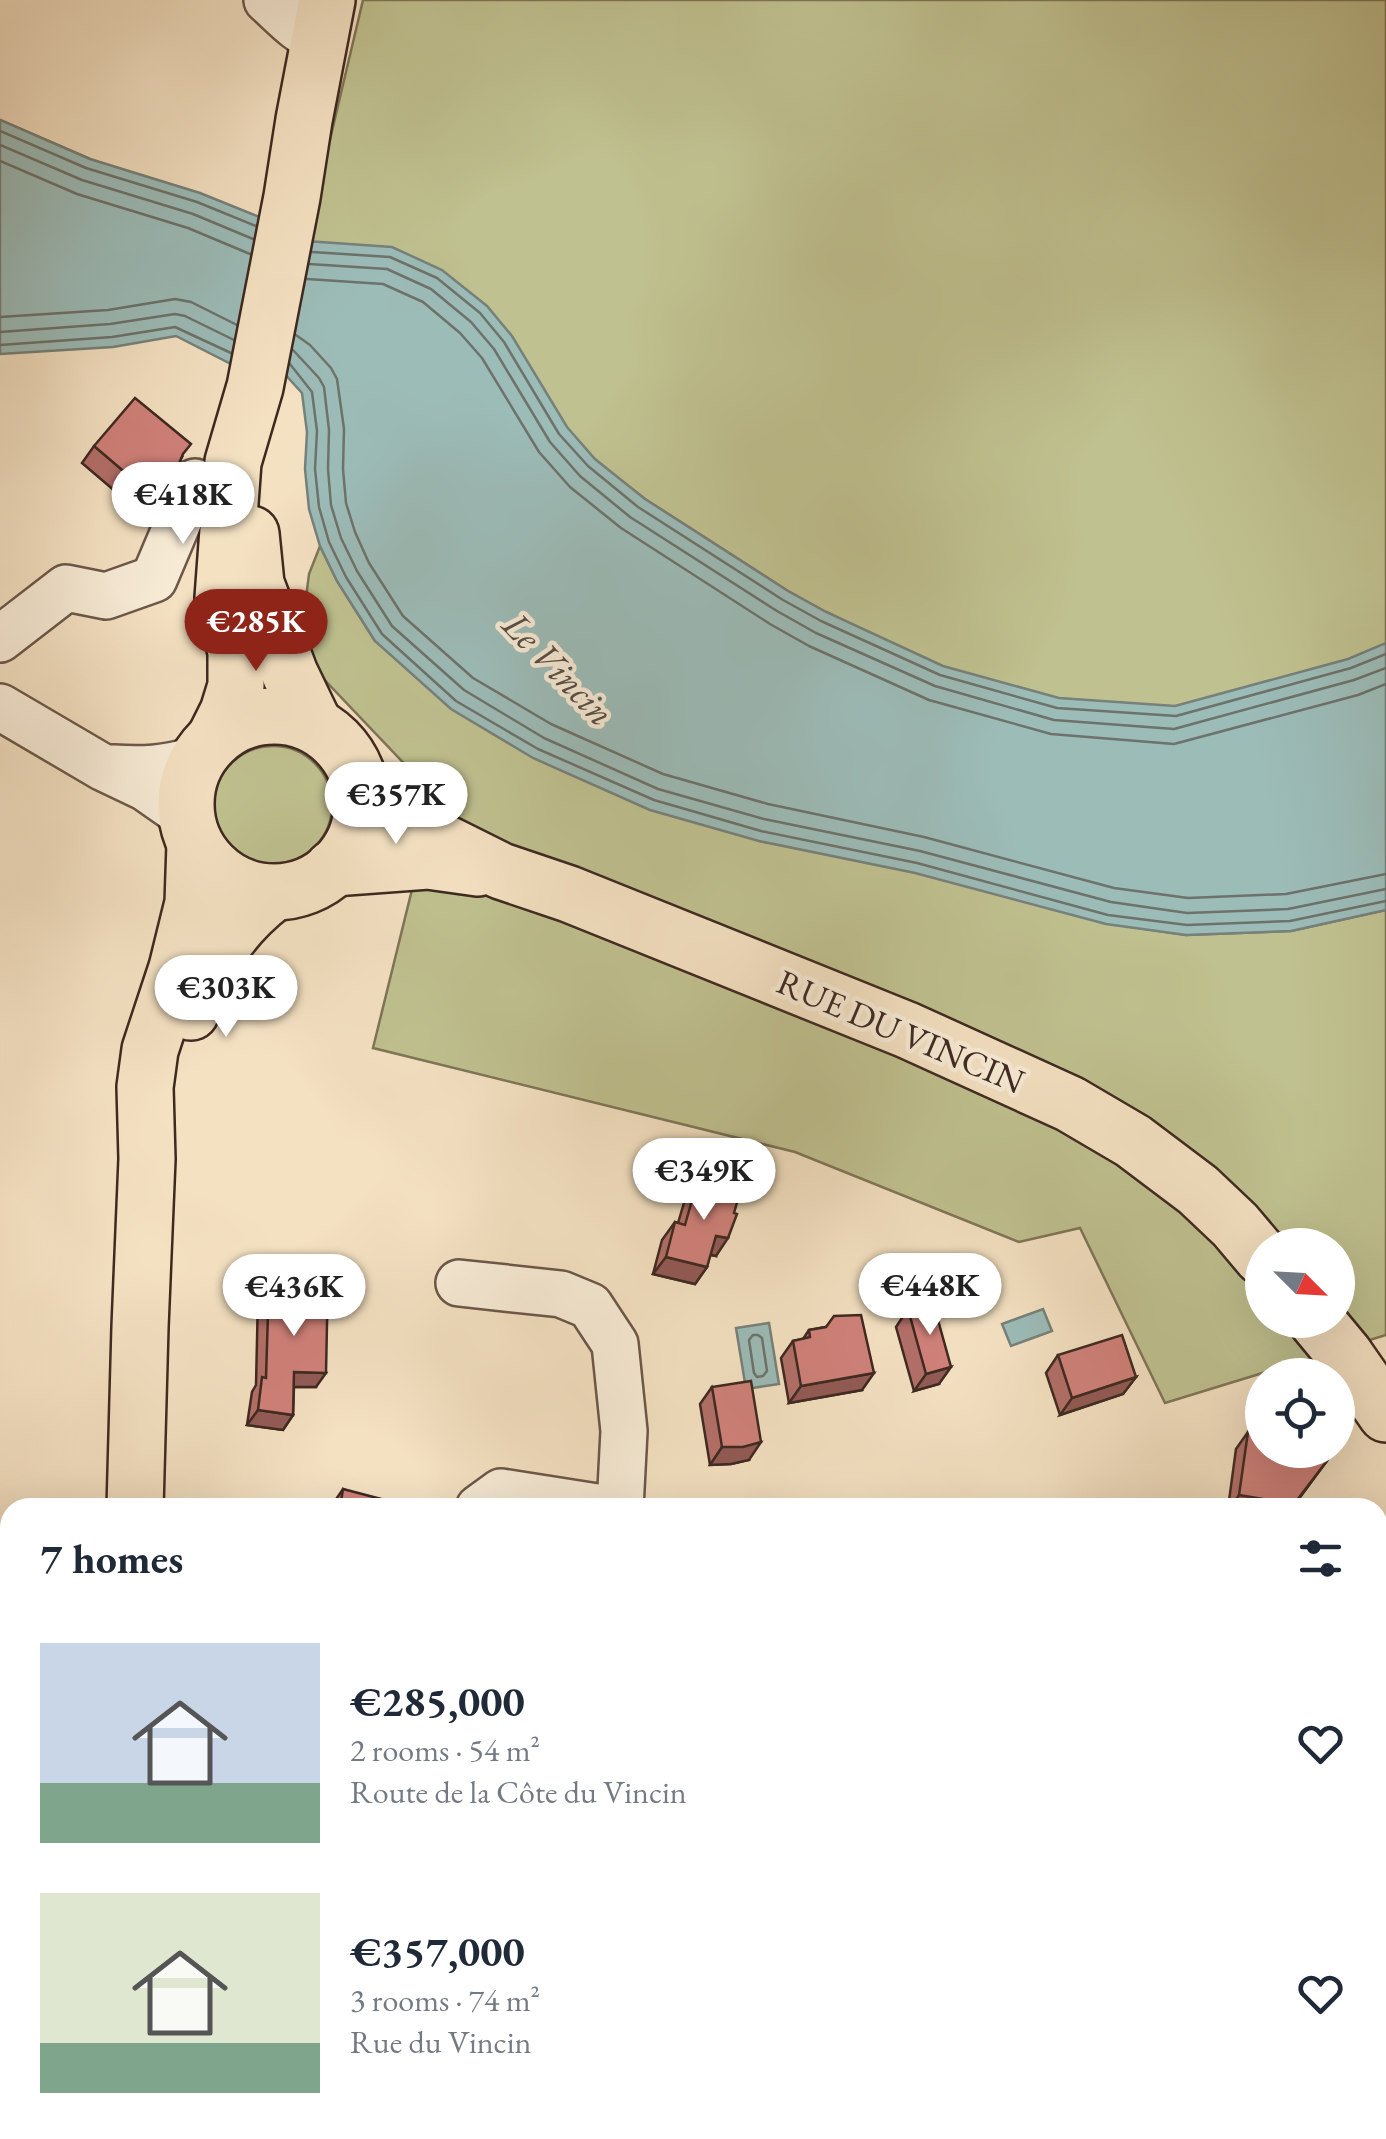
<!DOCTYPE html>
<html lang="en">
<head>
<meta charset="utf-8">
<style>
  :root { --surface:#fff; --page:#f2f2f3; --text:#1f2937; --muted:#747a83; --accent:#8f2418 }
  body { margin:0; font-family:"EB Garamond",serif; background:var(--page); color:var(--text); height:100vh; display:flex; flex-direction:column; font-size:38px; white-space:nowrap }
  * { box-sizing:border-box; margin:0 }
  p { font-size:32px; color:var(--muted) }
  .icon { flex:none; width:55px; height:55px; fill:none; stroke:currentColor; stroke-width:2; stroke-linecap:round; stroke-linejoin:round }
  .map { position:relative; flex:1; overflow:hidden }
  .panel { position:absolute; left:0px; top:1498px; width:1388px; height:642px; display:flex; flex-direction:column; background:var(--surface); border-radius:30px 30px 0 0; box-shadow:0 10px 40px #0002 }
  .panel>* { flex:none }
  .needle { width:65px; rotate:114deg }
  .tools { position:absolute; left:1245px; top:1228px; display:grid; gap:20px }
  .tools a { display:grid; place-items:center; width:110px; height:110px; border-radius:50%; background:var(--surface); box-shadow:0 10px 40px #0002; font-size:50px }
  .price { position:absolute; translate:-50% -85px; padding:0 22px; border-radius:35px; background:#fff; color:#222; font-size:32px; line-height:65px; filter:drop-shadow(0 2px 5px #0008) }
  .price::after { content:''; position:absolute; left:50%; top:60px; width:30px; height:22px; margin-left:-15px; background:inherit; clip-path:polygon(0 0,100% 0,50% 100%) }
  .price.selected { background:var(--accent); color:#fff }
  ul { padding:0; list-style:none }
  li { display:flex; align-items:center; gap:30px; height:250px; padding:0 40px }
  li span { display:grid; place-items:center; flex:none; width:280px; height:200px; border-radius:0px; color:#555 }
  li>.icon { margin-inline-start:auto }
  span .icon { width:120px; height:120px; fill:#fffc; stroke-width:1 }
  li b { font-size:42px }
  h2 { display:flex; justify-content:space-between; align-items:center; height:120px; padding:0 40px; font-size:42px }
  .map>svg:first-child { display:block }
  .green { fill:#c0c190; stroke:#7f7558; stroke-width:2.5; fill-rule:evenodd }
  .water { fill:#9cbcb8; stroke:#76817c; stroke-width:2.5 }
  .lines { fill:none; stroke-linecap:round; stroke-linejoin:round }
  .shore { stroke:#6d726c; stroke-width:2.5 }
  .minor-casing { stroke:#6c5749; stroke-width:50 }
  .major-casing { stroke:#3e2921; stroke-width:60 }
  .minor { stroke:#f8ecd7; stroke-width:45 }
  .major { stroke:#f4e1c2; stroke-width:55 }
  .wall { fill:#b36f69; stroke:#3e2921; stroke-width:2.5 }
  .shaded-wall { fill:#925a55; stroke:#3e2921; stroke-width:2.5 }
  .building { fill:#d0817a; stroke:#3e2921; stroke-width:2.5 }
  .labels { text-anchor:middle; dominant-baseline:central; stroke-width:9; stroke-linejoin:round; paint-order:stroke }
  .street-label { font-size:35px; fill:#3e2921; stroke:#f8ecd7 }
  .water-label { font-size:38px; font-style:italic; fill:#564e47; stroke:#f8ecd7 }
</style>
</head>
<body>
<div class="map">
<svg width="1386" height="2139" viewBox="0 0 1386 2139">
  <rect width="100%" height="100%" fill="#f4e1c2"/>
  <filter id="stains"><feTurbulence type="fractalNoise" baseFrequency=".002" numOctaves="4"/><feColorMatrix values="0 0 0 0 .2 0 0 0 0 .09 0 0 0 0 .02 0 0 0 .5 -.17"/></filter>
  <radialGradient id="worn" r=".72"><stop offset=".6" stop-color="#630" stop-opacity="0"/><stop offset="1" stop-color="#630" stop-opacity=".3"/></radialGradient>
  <g class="green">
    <path d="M363,0H1386V904L1105,923L1186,935L1291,931L1386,910V1335L1165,1403L1080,1228L1019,1242L795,1152L373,1048L435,796L299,653L309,574L320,546L337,581L375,641L759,841L831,854L334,372L0,120L90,159L306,241ZM609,471L645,499L788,591L826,612L885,640L685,554ZM1262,1245H1338V1320H1262Z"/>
    <circle cx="273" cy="805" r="59"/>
  </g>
  <g class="water">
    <path d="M0,120L90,159L200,193L262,218L306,241L392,247L442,270L487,306L512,336L567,427L595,459L645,499L788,591L826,612L943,666L1059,698L1175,706L1348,659L1386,643V910L1291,931L1186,935L1106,924L915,873L759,841L650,810L533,758L451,709L375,641L337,581L320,546L309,509L305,469L307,432L302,393L281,370L233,365L176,336L113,347L0,354Z"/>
    <path d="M1043,1309L1052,1331L1011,1346L1002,1324Z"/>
    <path d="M769,1323L779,1384L746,1389L736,1328Z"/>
  </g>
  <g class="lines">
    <g class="shore">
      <path d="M0,131L86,168L197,202L256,226"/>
      <path d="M0,145L82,180L193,214L253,239"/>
      <path d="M0,161L77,194L188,228L250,254"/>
      <path d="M312,252L390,257L437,278L480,313L504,342L559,434L588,466L638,507L783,600L821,621L940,675L1057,708L1176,716L1351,668L1386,654"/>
      <path d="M309,264L387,269L431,289L471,322L494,349L550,442L580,476L630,517L777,611L816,633L935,686L1054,720L1174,729L1354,680L1386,668"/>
      <path d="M307,279L383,284L423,302L460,333L482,358L539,452L570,487L621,528L770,624L809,646L929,700L1051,734L1174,744L1358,695L1386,684"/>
      <path d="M0,317L108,310L175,299L191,302L237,325"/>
      <path d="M0,332L110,324L175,314L185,316L234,340"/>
      <path d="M296,335L310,345L331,368L337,379L344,429L343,469L346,503L355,532L369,563L403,616L473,678L551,724L663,774L768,804L924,837L1114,888L1188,898L1286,894L1386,874"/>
      <path d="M0,345L112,337L175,327L231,353"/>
      <path d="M293,350L319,378L324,387L329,430L328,469L331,505L341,538L357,571L392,626L464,690L544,738L658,789L764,819L920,851L1111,902L1187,913L1288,909L1386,889"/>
      <path d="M290,364L312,392L317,431L315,469L319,507L329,542L346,577L382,634L456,701L538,749L654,800L761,831L917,863L1108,915L1187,925L1290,921L1386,901"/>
      <path d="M753,1335H758L762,1338L767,1371L763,1376L757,1377L754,1373L749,1340Z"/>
    </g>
    <defs>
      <g id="minor">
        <path d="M267,0C287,18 295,29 320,41"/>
        <path d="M0,639L66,588L106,596L154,579L195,482"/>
        <path d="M0,707L104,768L146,788L186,816"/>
        <path d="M113,768C142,770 166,769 194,760"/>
        <path d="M459,1283L561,1294L590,1306L615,1344L624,1431L620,1508"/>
        <path d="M479,1508L501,1492L603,1508"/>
      </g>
      <g id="major">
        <path d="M251,534L256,584L290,674L314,724"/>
        <circle cx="274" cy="804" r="88"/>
        <path d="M215,738L228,712L236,686V652L223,598L233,462L255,387L292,197L304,120L327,0"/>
        <path d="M361,791L376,806L410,821L439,840L501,871L569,894L907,1030L1070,1104L1133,1141L1198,1190L1235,1225L1262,1257"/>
        <path d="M333,868L428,861L478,868"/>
        <path d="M191,1012C211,960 228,928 273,893"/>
        <path d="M1316,1320L1345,1355L1386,1414"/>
        <path d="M135,1508L140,1327L147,1159L145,1087L150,1050L177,968L193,903L195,844"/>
        <path d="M129,2139V2130"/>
      </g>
    </defs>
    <use href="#minor" class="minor-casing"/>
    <use href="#major" class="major-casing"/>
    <use href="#minor" class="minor"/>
    <use href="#major" class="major"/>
  </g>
  <g class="wall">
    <path d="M94,446L182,457L161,495L143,515L82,463Z"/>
    <path d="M698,1179L716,1256L710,1255L707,1267L695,1284L653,1274L662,1240L675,1222L678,1223L686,1196Z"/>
    <path d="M302,1275L316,1387H294L293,1415L283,1430L247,1425L252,1392L256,1385L258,1295L269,1281L297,1282Z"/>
    <path d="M908,1309L939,1384L914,1391L896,1327Z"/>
    <path d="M826,1327L862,1390L789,1403L781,1358L793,1341L803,1339L809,1330Z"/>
    <path d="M1058,1355L1136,1377L1123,1394L1060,1415L1046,1373Z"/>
    <path d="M712,1387L749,1460L731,1464L710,1465L700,1404Z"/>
    <path d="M1248,1432L1286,1458L1326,1462L1292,1508H1228L1236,1449Z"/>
    <path d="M343,1489L384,1508H330Z"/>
    <path d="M1386,1729V1790L1378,1768V1741Z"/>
    <path d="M10,1814V1895L0,1871V1817Z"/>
    <path d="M1386,1928V2057L1378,2060V1932Z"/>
    <path d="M397,2130H505L519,2139H394Z"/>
  </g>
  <g class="shaded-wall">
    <path d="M173,478L161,495L143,515L155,498Z"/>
    <path d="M716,1236L728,1238L716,1256L704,1253Z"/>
    <path d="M666,1257L707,1267L695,1284L653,1274Z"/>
    <path d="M951,1367L939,1384L914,1391L926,1374Z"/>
    <path d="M294,1372L326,1373L316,1387H284Z"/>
    <path d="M874,1373L862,1390L789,1403L801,1386Z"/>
    <path d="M1136,1377L1123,1394L1060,1415L1072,1398Z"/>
    <path d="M258,1410L293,1415L283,1430L247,1425Z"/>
    <path d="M761,1442L749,1460L731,1464L710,1465L722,1447Z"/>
    <path d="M1326,1462L1292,1508H1230L1239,1495Z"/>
    <path d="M1386,1834V1851L1378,1854V1838Z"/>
    <path d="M1386,2040V2057L1378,2060V2046L1380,2043Z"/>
  </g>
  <g class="building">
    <path d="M135,398L191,444L183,454L173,478L155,498L94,446Z"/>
    <path d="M698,1179L741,1189L734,1213L737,1214L728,1238L716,1236L707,1267L666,1257L675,1222L685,1225Z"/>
    <path d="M302,1275L328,1276L326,1373L294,1372L293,1415L258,1410L262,1377L266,1378L269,1281L302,1282Z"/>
    <path d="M933,1302L951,1367L926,1374L908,1309Z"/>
    <path d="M861,1315L874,1373L801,1386L793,1341L810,1337L809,1330L826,1327L834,1316Z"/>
    <path d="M1122,1335L1136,1377L1072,1398L1058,1355Z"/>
    <path d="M751,1381L761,1442L743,1447H722L712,1387Z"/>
    <path d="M1248,1432L1262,1434V1450H1287L1286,1458L1326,1462L1294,1504L1239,1495Z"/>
    <path d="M343,1489L385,1500L384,1508H340Z"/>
    <path d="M1386,1793V1834L1378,1838V1797Z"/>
    <path d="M10,1814V1849L0,1825V1817Z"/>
    <path d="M1386,1928V1978L1378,1959V1932Z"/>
    <path d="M1386,2003V2040L1380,2043L1378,2038V2007Z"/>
    <path d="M406,2130H505L519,2139H403Z"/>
    <path d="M757,2130H828L833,2136L830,2139H747Z"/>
  </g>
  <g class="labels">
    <g class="street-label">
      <text transform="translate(901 1031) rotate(23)">RUE DU VINCIN</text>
    </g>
    <g class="water-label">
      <text transform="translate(559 668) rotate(46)">Le Vincin</text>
    </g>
  </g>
  <rect width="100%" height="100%" filter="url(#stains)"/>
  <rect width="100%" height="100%" fill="url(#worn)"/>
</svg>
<div class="tools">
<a><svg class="needle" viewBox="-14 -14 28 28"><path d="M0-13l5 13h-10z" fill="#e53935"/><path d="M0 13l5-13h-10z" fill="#747a83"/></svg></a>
<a><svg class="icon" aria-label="locate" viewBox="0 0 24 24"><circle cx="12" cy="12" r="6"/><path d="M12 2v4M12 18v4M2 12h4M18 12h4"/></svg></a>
</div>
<b class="price" style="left:183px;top:547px">€418K</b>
<b class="price selected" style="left:256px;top:674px">€285K</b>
<b class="price" style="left:396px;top:847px">€357K</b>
<b class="price" style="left:226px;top:1040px">€303K</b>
<b class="price" style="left:704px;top:1223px">€349K</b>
<b class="price" style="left:930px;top:1338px">€448K</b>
<b class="price" style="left:294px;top:1339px">€436K</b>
<section class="panel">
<h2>7 homes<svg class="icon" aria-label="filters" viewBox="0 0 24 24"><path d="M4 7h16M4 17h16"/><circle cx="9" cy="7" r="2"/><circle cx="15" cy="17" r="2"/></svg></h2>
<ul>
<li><span style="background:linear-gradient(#c9d6e8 70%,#7fa58c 0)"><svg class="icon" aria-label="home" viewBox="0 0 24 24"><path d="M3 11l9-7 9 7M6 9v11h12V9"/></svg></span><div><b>€285,000</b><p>2 rooms · 54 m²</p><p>Route de la Côte du Vincin</p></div><svg class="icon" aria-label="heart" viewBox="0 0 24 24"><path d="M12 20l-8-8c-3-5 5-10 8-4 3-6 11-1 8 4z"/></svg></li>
<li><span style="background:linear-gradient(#dfe7d0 75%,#7fa58c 0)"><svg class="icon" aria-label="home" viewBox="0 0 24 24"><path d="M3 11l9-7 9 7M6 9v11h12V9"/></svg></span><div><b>€357,000</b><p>3 rooms · 74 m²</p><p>Rue du Vincin</p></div><svg class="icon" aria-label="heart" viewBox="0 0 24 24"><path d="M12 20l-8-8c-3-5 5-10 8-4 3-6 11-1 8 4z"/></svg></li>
</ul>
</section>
</div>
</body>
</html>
